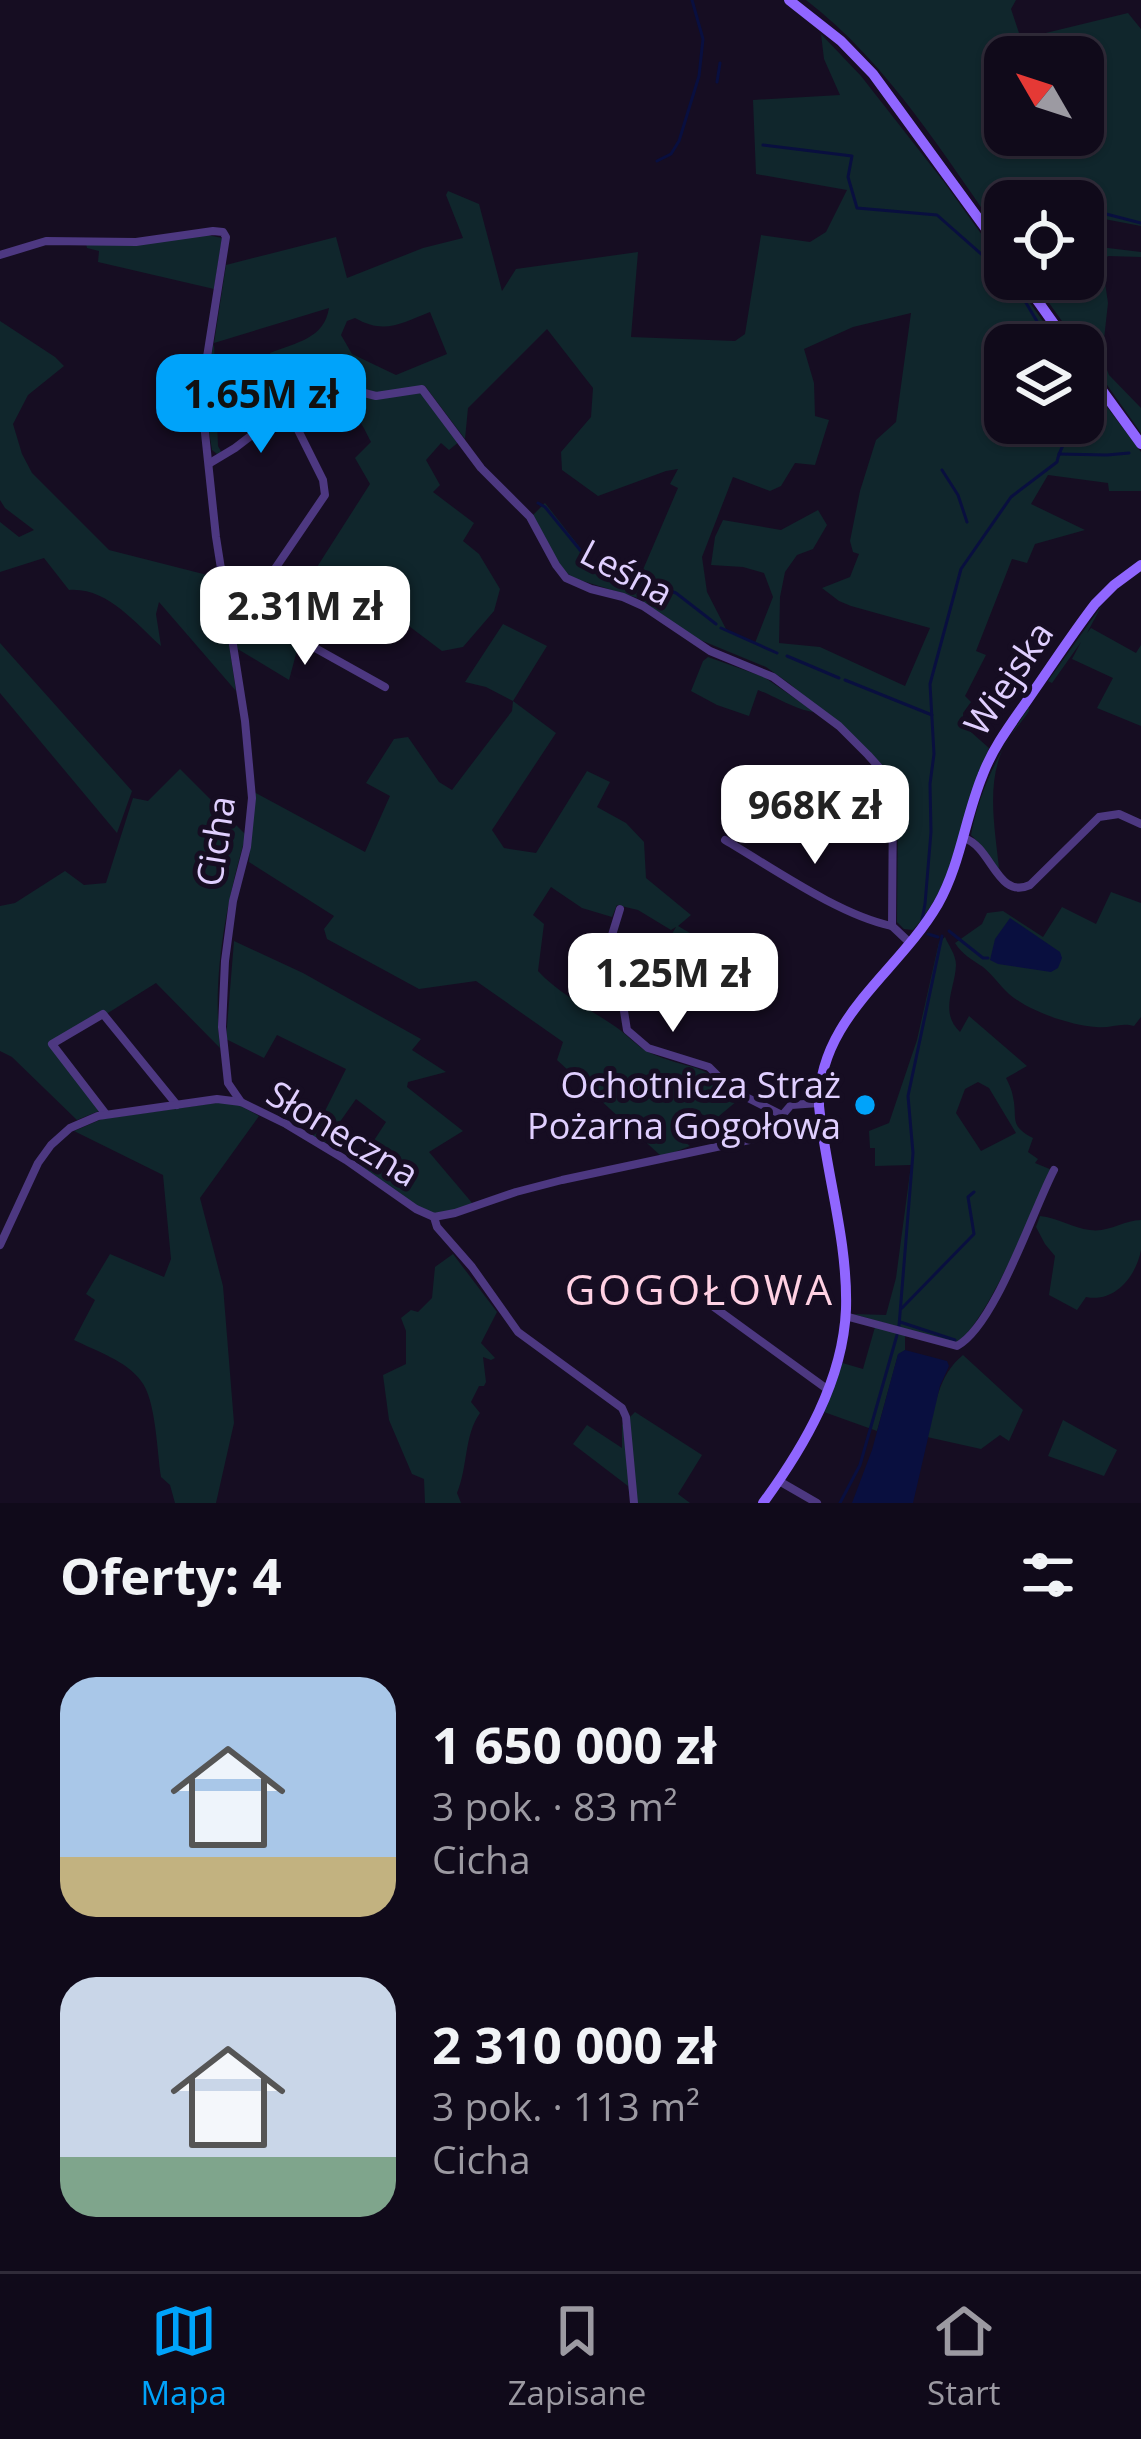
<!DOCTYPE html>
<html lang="pl">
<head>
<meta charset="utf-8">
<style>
  :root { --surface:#100a1a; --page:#1e1827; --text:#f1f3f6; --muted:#9c9aa2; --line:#302b39; --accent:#00a3fa }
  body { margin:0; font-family:"Open Sans",sans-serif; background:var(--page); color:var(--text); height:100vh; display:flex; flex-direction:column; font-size:45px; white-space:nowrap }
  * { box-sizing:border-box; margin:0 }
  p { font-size:39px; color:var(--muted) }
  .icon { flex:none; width:66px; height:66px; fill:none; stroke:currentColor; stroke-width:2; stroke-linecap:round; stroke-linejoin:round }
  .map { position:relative; height:1503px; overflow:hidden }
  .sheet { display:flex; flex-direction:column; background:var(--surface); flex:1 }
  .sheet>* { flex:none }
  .needle { width:78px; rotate:309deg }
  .tools { position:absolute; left:984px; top:36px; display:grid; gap:24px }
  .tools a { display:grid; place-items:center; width:120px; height:120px; border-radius:24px; background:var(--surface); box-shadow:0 3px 9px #0004,0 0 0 3px var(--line); font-size:60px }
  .price { position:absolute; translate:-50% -102px; padding:0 27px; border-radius:24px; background:#fff; color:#222; font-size:39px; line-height:78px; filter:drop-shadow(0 3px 6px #0008) }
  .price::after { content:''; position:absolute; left:50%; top:72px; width:36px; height:27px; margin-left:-18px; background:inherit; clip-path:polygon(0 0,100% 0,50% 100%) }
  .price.on { background:var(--accent); color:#111 }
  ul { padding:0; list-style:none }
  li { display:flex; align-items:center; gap:36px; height:300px; padding:0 60px }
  li span { display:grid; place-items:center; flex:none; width:336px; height:240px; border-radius:36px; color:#555 }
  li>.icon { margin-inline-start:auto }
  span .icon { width:144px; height:144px; fill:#fffc; stroke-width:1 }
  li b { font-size:51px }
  h2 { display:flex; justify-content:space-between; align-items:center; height:144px; padding:0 60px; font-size:51px }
  .tabs { display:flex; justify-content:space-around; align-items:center; height:168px; border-top:3px solid var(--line); background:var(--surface); font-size:33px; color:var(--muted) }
  .tabs a { display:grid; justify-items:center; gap:6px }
  .tabs .on { color:var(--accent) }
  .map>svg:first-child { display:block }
  .green { fill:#10262c; fill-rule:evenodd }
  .water { fill:#090f3f }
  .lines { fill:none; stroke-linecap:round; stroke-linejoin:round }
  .stream { stroke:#090f3f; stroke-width:3 }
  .street { stroke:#4d3881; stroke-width:8 }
  .secondary { stroke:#9066ff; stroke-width:10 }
  .poi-dot { fill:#00a3fa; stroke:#160d22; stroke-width:4.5 }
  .labels { text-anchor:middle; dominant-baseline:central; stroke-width:10; stroke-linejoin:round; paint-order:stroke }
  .street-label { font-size:36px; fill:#e0cfff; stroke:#160d22 }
  .poi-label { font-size:36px; fill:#e0cfff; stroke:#160d22; text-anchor:end }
  .quarter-label { font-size:42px; letter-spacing:3px; fill:#ffd1e3; stroke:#160d22 }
</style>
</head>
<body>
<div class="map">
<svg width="1141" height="1503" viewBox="0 0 1141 1503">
  <rect width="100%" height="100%" fill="#160d22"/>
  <g class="green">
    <path d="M806,0H1016L1011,9L1021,39L1128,13L1141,29V226L1083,215V201H1005V241C944,156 890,65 806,0ZM1005,57H1083V135H1005Z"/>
    <path d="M821,34L861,76L944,182L1005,267V279H1013L1060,345H1005V423H1083V375L1141,452V491H1109L1108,483L1048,475L1031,504L1085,530L1035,544L1027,563L1012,559L976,651L986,655L965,696L971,702L963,713V725L989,748C964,809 958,880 913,930L904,929L897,922L898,805L896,782L889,773L790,684L766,667L693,637L638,598L573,578C554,563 544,537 533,515L545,503L589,559L639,579L678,488L670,484L678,469L666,471L598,496L562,470L561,452L591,417L593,388L547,329L468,408L465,439L425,386L418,387L460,441L449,450L441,443L426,460L440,485L433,492L474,523L463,541L479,554L500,589L494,611L463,647L442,651L393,614L317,567L370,484L355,458L371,442C354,408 354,410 319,397L293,412L283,405L275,391L281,388L270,353C297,342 324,339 329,308L214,343L218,446L222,453L217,454L212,450L204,400L205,381L214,343L226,265L336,237L347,278L423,248L463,238L446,195L448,191L479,204L502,291L516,269L638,252L631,337L735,341L745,334L761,235L810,242L826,232L847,190L756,174L753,100L840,95L824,59ZM430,312L447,354L396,375L352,354L341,335L347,321L355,318C385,335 401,323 430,312ZM911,313L896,422L876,440L860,491L850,541L853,552L859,554L850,577L822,588L839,601L851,606L930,628L905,686L820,647L779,643L780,597L785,572L797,555L813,549L827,525L818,510L781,530L723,520L715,537L711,565L743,567L764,573L773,597L755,643L727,631L707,592L702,557L733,477L770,491L781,486L795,463L815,465L829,420L815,416L814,383L804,349L853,327Z"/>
    <path d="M203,234L222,238L214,289L98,262L99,251L87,248L86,243Z"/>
    <path d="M1083,245L1141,252V257L1108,256L1102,262L1108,303L1102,357L1109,375L1141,408V433L1083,351V345H1079L1032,279H1083Z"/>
    <path d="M0,321L55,357L64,366L28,395L13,424L22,454L32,473L109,550L219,578L236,691L159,602L156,614L161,646C135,623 107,587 69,590L44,558L0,572V522L19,537L34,530L5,508L0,500Z"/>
    <path d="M1102,605L1087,633L1091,628L1136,653L1141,645V726L1097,708L1113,678L1072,659L1081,642L1052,683L1048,681Z"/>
    <path d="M236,609L299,643L289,680L236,648L232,610Z"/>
    <path d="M503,624L547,646L513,701L556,733L492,830L504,848L536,853L587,771L610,782L597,807L626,823L644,842L646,878L691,915L678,926L719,950L706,971L665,946L676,927L671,930L638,910L617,905L612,917L582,908L551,887L533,915L544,924L538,971C559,994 590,1009 616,1027C630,1037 639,1049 655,1055C697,1072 705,1061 737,1101L713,1121L692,1108L671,1131L690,1146L662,1157L557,1060L563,1042L476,981L419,989L327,939L324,929L334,916L249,862L254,792L365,852L390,796L366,783L394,739L408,737L439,782L452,790L512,711L513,701L486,687L465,682Z"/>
    <path d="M0,643L132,791L117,833L0,693Z"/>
    <path d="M708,657L764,677L815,712C800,712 774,696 758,690L749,716L717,705L691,691L703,661Z"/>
    <path d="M1029,707V711C1022,722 1012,732 1006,743C985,780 995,828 999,868C1004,878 1012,887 1024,886L1047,865L1028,885C998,890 990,852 971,835C980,786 1002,747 1029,707Z"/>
    <path d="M180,769L246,835C226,904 212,975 220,1048L156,983L55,1046L99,1111L77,1120L12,1057L0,1051V906L15,903L65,871L84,885L106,883L133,798L148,801Z"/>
    <path d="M1111,892L1141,903V1017L1134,1026C1120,1022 1110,1029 1096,1027C1070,1025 1030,1012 1009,994C1000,986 993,975 983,967C971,959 963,955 955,943L982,924L987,913L1003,911L1043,937L1062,907L1096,924Z"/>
    <path d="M945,937C949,946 956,955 956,965C955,989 939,1012 960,1032L969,1016L1027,1066L1006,1078C1009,1084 1012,1090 1013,1097C1018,1119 1008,1125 1033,1138L1028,1152L1038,1159L1035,1163L1052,1170C1035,1205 985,1327 956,1343L853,1314L886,1315L896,1278L911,1165L875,1166V1148H870L869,1131L889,1123L917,1040L939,942ZM978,1082L989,1088L1016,1133L981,1151L956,1113L965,1089Z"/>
    <path d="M234,941L303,973L421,1039L412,1050L446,1072L408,1082L407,1087L463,1131L429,1152L473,1204C461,1208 447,1215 434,1213C413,1211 376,1178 358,1165L386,1122L356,1099L325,1143L312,1137L346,1069L277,1035L264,1058L226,1039Z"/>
    <path d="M223,1102L239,1105L259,1116L200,1198L223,1286L234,1423L216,1503H175L170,1485L161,1477C157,1452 156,1399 141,1381C127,1361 96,1351 74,1340L95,1300L86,1294L110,1254L164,1277L171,1259L163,1175L74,1131L102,1119Z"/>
    <path d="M1040,1216C1058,1218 1073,1228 1090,1230C1108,1233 1124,1220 1141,1220C1141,1229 1141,1241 1141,1250C1136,1277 1114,1303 1086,1297L1077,1310L1049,1295L1055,1256L1045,1244L1036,1227Z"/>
    <path d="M453,1254L497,1312L481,1343L495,1358L491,1360L483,1357L486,1382L484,1386H479L471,1402L480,1413C464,1435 468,1467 457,1493L461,1503H425L424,1479L412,1474L389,1420L383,1375L406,1364V1331L401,1318L411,1310L418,1312L432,1298L435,1267Z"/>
    <path d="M875,1327L905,1334V1350L898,1355L877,1431L824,1412L839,1362L863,1369Z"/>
    <path d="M963,1355L1023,1410L1009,1441L1000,1435L981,1449L927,1437C935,1407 938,1375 963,1355Z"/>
    <path d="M635,1412L702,1455L678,1494L690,1503H631L628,1486L573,1444L587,1425L622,1448V1425Z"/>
    <path d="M1063,1420L1117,1450L1104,1476L1048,1456Z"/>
  </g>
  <g class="water">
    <path d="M1010,918L1060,952L1062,958L1058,968L1051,972L998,964L990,960L995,939Z"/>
    <path d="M905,1350L947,1361L949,1366L940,1386L913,1503H852L872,1450L898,1354Z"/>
  </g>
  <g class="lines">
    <g class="stream">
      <path d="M717,82L720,63"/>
      <path d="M763,145L852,156L848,177L857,208L937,215L1005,275"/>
      <path d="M657,161L671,154L679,141L699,76L703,39L692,0"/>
      <path d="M1083,208L1141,223"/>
      <path d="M1008,279L1022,296"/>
      <path d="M1023,294L1022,296L1051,345"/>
      <path d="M1059,454L1107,455L1129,453"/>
      <path d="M942,470L958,495L967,522"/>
      <path d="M538,503L545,507L589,561L676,593L716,624"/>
      <path d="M721,628L777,653"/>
      <path d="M787,656L839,678"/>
      <path d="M845,680L932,715"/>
      <path d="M922,920L925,904L931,832L930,784L934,754L930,684L961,569L1011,497L1057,462C1060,445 1069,440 1073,423"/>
      <path d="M949,931L983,958H988"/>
      <path d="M928,934L938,937"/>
      <path d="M902,1308L974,1234L968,1197L974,1192"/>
      <path d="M900,1322L955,1340"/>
      <path d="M899,1326L913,1153L908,1096L942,936"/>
      <path d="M840,1503L860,1465L897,1335"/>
    </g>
    <g class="street">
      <path d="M0,255L46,241L136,242L213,231L223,232L226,237L201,395L216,537L245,721L252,798L247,847L233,901L225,961L222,1027L228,1083L241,1102"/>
      <path d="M210,463L235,448L287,408L329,384L376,396L422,389L481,468L530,517L556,565L566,578L591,589L623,597L643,606L710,651L773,677L839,726L868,755L886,775L893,795L892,926L910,943"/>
      <path d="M227,606H236L247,610L385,687"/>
      <path d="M247,610L325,495L323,480L287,408"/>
      <path d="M964,838C992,847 997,900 1030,885L1099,817L1119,814L1141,824"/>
      <path d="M725,840C773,868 839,915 892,926"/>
      <path d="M620,909L612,935L627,1030L648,1048L709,1067L732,1090L782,1115"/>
      <path d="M105,1113L52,1044L103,1014L177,1105"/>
      <path d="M434,1217L437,1227L472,1267L518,1332L622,1408L626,1417L634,1503"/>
      <path d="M0,1245L38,1163L51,1145L70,1128L98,1116L217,1099L241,1102L286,1124L346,1160L416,1209L434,1217L455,1213L516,1192L562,1180L754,1139L768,1132L791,1105L819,1103"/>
      <path d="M707,1302L827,1389"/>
      <path d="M845,1316L957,1346C995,1326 1033,1210 1054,1170"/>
      <path d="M779,1481L817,1503"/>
    </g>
    <g class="secondary">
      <path d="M789,0L841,41L873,74L1005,255"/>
      <path d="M1022,279L1069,345"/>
      <path d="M1083,364L1141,444"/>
      <path d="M763,1503C804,1447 843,1381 846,1309C848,1241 826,1173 819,1106C818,1018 898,973 938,904C961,863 965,817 983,774C994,745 1014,720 1031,695C1052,665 1072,634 1095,604L1114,585L1141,565"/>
    </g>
  </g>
  <circle class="poi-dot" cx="865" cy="1105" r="12"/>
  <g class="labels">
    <g class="street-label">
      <text transform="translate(627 572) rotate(28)">Leśna</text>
      <text transform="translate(1008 678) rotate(-56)">Wiejska</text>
      <text transform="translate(215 841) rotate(-81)">Cicha</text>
      <text transform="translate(343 1133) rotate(31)">Słoneczna</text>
    </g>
    <g class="poi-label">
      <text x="841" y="1084">Ochotnicza Straż<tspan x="841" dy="41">Pożarna Gogołowa</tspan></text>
    </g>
    <g class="quarter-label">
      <text x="700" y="1288">GOGOŁOWA</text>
    </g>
  </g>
</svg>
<div class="tools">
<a><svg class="needle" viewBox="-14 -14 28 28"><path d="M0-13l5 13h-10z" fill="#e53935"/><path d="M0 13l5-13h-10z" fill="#9c9aa2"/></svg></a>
<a><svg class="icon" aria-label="locate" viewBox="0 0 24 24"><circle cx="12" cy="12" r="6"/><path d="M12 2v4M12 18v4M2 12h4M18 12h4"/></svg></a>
<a><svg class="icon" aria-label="layers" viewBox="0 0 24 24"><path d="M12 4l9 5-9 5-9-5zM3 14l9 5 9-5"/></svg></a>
</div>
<b class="price on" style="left:261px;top:456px">1.65M zł</b>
<b class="price" style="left:305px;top:668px">2.31M zł</b>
<b class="price" style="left:815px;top:867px">968K zł</b>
<b class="price" style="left:673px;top:1035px">1.25M zł</b>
</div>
<section class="sheet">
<h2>Oferty: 4<svg class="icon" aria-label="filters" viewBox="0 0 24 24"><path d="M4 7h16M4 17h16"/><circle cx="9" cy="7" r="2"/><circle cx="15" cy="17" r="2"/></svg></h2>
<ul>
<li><span style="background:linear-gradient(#a9c7e8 75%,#c2b280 0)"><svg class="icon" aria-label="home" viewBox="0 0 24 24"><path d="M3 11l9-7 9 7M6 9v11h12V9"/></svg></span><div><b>1 650 000 zł</b><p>3 pok. · 83 m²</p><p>Cicha</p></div></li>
<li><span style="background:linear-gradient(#c9d6e8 75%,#7fa58c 0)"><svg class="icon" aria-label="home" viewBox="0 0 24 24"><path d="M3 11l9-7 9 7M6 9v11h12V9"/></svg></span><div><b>2 310 000 zł</b><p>3 pok. · 113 m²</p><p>Cicha</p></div></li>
</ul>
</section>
<nav class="tabs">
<a class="on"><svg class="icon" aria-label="map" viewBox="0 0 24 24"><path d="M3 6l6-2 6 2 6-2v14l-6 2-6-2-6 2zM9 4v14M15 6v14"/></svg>Mapa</a>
<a><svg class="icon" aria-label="saved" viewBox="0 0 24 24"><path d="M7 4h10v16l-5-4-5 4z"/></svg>Zapisane</a>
<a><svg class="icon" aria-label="home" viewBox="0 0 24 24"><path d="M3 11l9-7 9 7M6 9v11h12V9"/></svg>Start</a>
</nav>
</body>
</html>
